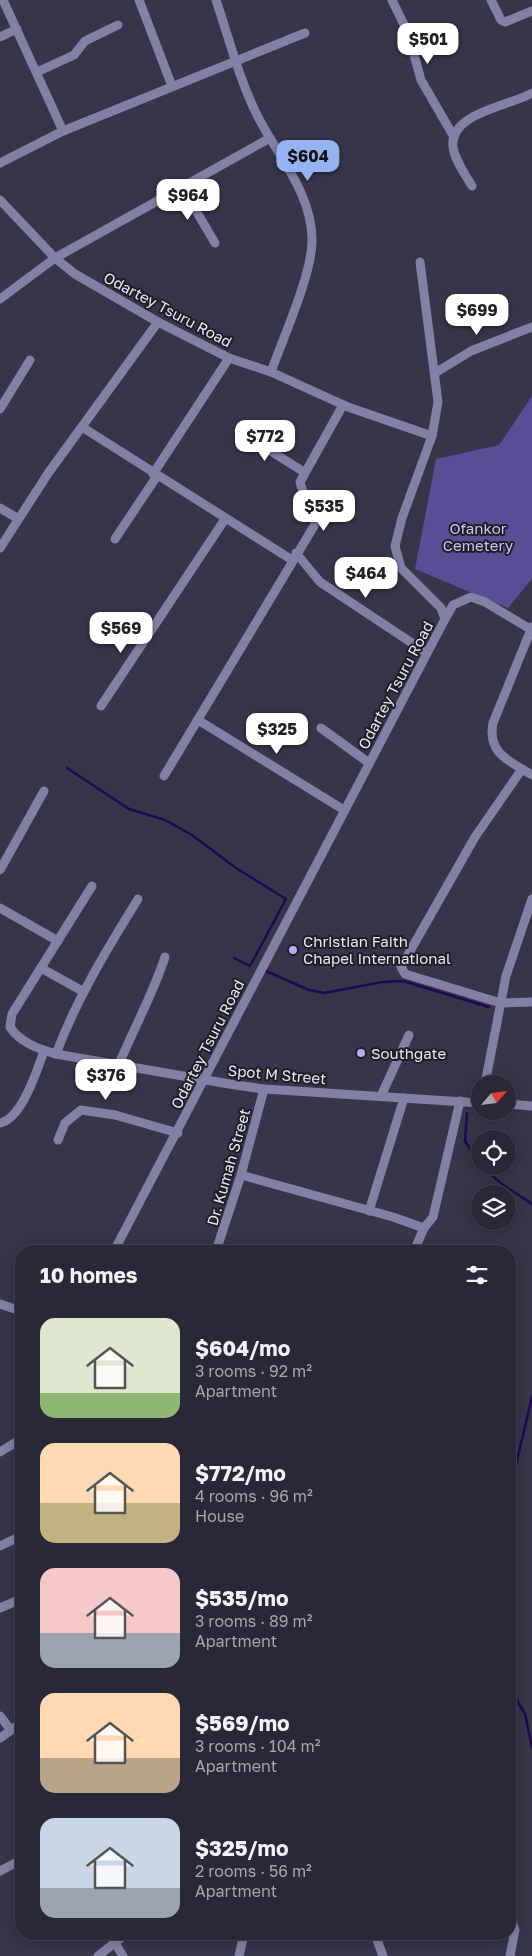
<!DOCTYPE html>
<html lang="en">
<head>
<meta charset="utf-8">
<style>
  :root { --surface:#282837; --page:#343442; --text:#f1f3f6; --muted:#a5a6ad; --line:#444452; --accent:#95b2f1 }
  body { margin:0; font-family:"Golos Text",sans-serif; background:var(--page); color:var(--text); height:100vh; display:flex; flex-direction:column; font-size:19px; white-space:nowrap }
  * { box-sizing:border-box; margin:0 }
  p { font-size:16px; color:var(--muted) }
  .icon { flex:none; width:28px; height:28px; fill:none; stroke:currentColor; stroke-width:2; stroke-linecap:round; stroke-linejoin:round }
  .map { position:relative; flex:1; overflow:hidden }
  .sheet { position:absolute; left:15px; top:1245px; width:501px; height:695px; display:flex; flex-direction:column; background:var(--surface); border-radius:20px; box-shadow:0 2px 12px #0003,0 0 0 1px var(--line) }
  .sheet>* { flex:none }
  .needle { width:32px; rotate:62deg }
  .tools { position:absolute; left:471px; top:1075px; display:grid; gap:10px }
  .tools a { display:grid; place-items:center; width:45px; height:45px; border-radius:50%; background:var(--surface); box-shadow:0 2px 12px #0003,0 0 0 1px var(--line); font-size:25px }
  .price { position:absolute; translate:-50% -42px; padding:0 11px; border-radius:10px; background:#fff; color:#222; font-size:16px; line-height:32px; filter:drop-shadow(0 1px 2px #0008) }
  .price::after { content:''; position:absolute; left:50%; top:30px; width:15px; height:11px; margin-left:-8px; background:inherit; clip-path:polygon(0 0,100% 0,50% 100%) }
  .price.current { background:var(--accent); color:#111 }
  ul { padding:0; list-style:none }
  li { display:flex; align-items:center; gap:15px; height:125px; padding:0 25px }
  li span { display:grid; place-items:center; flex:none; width:140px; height:100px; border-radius:15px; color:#555 }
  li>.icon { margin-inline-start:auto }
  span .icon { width:60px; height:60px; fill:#fffc; stroke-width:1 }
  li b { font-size:21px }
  h2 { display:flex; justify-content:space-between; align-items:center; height:60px; padding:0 25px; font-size:21px }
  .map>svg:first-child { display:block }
  .green { fill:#574e95 }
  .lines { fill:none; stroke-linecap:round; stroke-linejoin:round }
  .stream { stroke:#200954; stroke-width:2.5 }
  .minor { stroke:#8280a5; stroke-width:9 }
  .poi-dot { fill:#b3adf9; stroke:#1e1e27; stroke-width:2 }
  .labels { text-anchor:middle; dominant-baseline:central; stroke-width:4; stroke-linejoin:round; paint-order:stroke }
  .street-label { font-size:15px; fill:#e8e7f4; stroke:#1e1e27 }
  .park-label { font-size:15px; fill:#cac8f3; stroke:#1e1e27 }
  .poi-label { font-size:15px; fill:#e8e7f4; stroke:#1e1e27; text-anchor:start }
</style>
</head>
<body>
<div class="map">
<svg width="532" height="1956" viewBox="0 0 532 1956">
  <rect width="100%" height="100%" fill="#363549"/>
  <path class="green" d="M532,396V579L508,608L415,569L436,459L499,445Z"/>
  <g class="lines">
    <g class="stream">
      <path d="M67,768L129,809L165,820L192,835L236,868L286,899L250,966L234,958"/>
      <path d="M266,971L309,990L324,993L382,982L403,981L489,1007"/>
      <path d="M467,1113L465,1141L480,1165"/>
      <path d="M481,1166L502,1184L532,1204"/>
      <path d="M510,1490L532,1397"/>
      <path d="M510,1564L512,1599L510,1606"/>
      <path d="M510,1689L525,1714L532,1747"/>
    </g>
    <g class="minor">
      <path d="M3,0L63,131"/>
      <path d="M139,0L172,86"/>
      <path d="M216,0C229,38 239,79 257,115C277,155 313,194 312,242C311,277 283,338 271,372"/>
      <path d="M392,0L408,33L421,80L454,137"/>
      <path d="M491,0L501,20L505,22L532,11"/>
      <path d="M0,37L17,29"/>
      <path d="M37,72L74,55L85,41L118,25"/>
      <path d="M0,163L63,131L305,33"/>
      <path d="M472,186C465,174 455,161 453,147C449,113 510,106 532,93"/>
      <path d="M182,187L215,243"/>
      <path d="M0,200L55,258L75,274L158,322L229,358L271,372L348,407L432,436L402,518L395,546L401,568L441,608L445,619L114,1251"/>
      <path d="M420,262L438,402L432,436"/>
      <path d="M0,299L55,258L270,138"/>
      <path d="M435,373L471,351L532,327"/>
      <path d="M0,409L30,360"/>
      <path d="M82,427L292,560"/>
      <path d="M239,431L304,472"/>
      <path d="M153,474L229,358"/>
      <path d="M0,508L17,518"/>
      <path d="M115,539L157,476"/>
      <path d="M0,548L49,472L158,322"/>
      <path d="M296,553L320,582L427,653"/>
      <path d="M445,619L453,605L471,597L485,602L530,629"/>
      <path d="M532,627L493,723C487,753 509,761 532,775"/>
      <path d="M101,706L225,519"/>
      <path d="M198,720L344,810"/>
      <path d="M321,728L369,763"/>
      <path d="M522,769L475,837L401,967L405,974L501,1003L532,1002"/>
      <path d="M164,776L314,526C319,508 303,499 300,482L343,405"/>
      <path d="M0,870L44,791"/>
      <path d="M92,886L12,1014L10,1027C20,1043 40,1049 56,1054L235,1085L264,1089L480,1103"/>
      <path d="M0,908L58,941"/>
      <path d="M41,968L84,992"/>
      <path d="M56,1054C77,998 107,949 138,899"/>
      <path d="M119,1064C134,1028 153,994 165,957"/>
      <path d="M485,1084L506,976L532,899"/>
      <path d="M381,1096L409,1035"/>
      <path d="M508,1104L532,1106"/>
      <path d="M0,1123C22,1119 37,1070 44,1051"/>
      <path d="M58,1140L65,1123L81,1110L115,1115L178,1133"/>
      <path d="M241,1175L393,1217L424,1228L414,1251"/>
      <path d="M369,1211L404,1098"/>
      <path d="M424,1228L433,1217L460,1101"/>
      <path d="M216,1251L241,1175L264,1089"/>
      <path d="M0,1304L21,1311"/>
      <path d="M0,1452L21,1439"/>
      <path d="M0,1546L21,1536"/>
      <path d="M0,1608L21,1599"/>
      <path d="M0,1716L11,1730"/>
      <path d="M0,1738L21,1723"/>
      <path d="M0,1871L21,1860"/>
      <path d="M510,1916L515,1930L510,1956"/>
      <path d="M375,1934L383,1956"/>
      <path d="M115,1943L123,1956"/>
      <path d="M98,1956L126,1934"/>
      <path d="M239,1956L244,1934"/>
    </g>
  </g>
  <g class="poi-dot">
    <circle cx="293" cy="950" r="5"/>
    <circle cx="361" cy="1053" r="5"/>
  </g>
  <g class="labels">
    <g class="street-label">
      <text transform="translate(168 309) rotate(28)">Odartey Tsuru Road</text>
      <text transform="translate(395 685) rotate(-62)">Odartey Tsuru Road</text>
      <text transform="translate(207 1044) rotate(-63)">Odartey Tsuru Road</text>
      <text transform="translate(277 1074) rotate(5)">Spot M Street</text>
      <text transform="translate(228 1167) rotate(-74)">Dr. Kumah Street</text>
    </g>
    <g class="park-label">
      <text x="478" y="528">Ofankor<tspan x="478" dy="17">Cemetery</tspan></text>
    </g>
    <g class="poi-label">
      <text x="303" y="941">Christian Faith<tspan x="303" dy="17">Chapel International</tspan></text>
      <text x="371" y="1053">Southgate</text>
    </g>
  </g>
</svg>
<div class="tools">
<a><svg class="needle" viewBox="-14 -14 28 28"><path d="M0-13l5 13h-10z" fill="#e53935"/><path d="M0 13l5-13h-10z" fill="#a5a6ad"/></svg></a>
<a><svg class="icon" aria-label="locate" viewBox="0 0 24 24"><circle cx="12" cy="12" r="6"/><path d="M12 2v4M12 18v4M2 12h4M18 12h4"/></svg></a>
<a><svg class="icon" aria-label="layers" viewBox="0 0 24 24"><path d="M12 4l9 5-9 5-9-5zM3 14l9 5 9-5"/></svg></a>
</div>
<b class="price" style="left:428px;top:65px">$501</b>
<b class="price current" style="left:308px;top:182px">$604</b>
<b class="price" style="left:188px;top:221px">$964</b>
<b class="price" style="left:477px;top:336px">$699</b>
<b class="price" style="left:265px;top:462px">$772</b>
<b class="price" style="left:324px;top:532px">$535</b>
<b class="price" style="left:366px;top:599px">$464</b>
<b class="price" style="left:121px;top:654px">$569</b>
<b class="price" style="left:277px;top:755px">$325</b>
<b class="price" style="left:106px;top:1101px">$376</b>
<section class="sheet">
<h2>10 homes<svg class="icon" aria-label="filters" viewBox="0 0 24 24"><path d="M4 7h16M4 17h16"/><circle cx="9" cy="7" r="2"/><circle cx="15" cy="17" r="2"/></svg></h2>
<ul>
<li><span style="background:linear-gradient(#dfe7d0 75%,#8fb573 0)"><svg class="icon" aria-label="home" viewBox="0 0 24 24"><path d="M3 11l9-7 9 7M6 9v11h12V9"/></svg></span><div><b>$604/mo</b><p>3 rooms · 92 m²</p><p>Apartment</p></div></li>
<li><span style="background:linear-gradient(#ffd9b3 60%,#c2b280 0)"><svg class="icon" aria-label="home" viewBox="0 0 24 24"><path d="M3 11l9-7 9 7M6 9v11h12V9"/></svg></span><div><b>$772/mo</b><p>4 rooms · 96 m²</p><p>House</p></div></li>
<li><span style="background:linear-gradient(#f6c9c9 65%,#9aa5b1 0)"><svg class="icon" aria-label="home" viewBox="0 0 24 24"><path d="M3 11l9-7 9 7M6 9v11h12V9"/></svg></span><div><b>$535/mo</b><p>3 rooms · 89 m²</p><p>Apartment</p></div></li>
<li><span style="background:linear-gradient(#ffd9b3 65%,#b9a48a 0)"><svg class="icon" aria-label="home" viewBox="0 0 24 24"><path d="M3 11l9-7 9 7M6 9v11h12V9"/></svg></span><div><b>$569/mo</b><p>3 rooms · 104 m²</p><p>Apartment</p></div></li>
<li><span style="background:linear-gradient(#c9d6e8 70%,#9aa5b1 0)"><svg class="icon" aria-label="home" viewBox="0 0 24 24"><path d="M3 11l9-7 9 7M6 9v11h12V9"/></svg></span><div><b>$325/mo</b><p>2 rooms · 56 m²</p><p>Apartment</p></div></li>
</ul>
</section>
</div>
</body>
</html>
